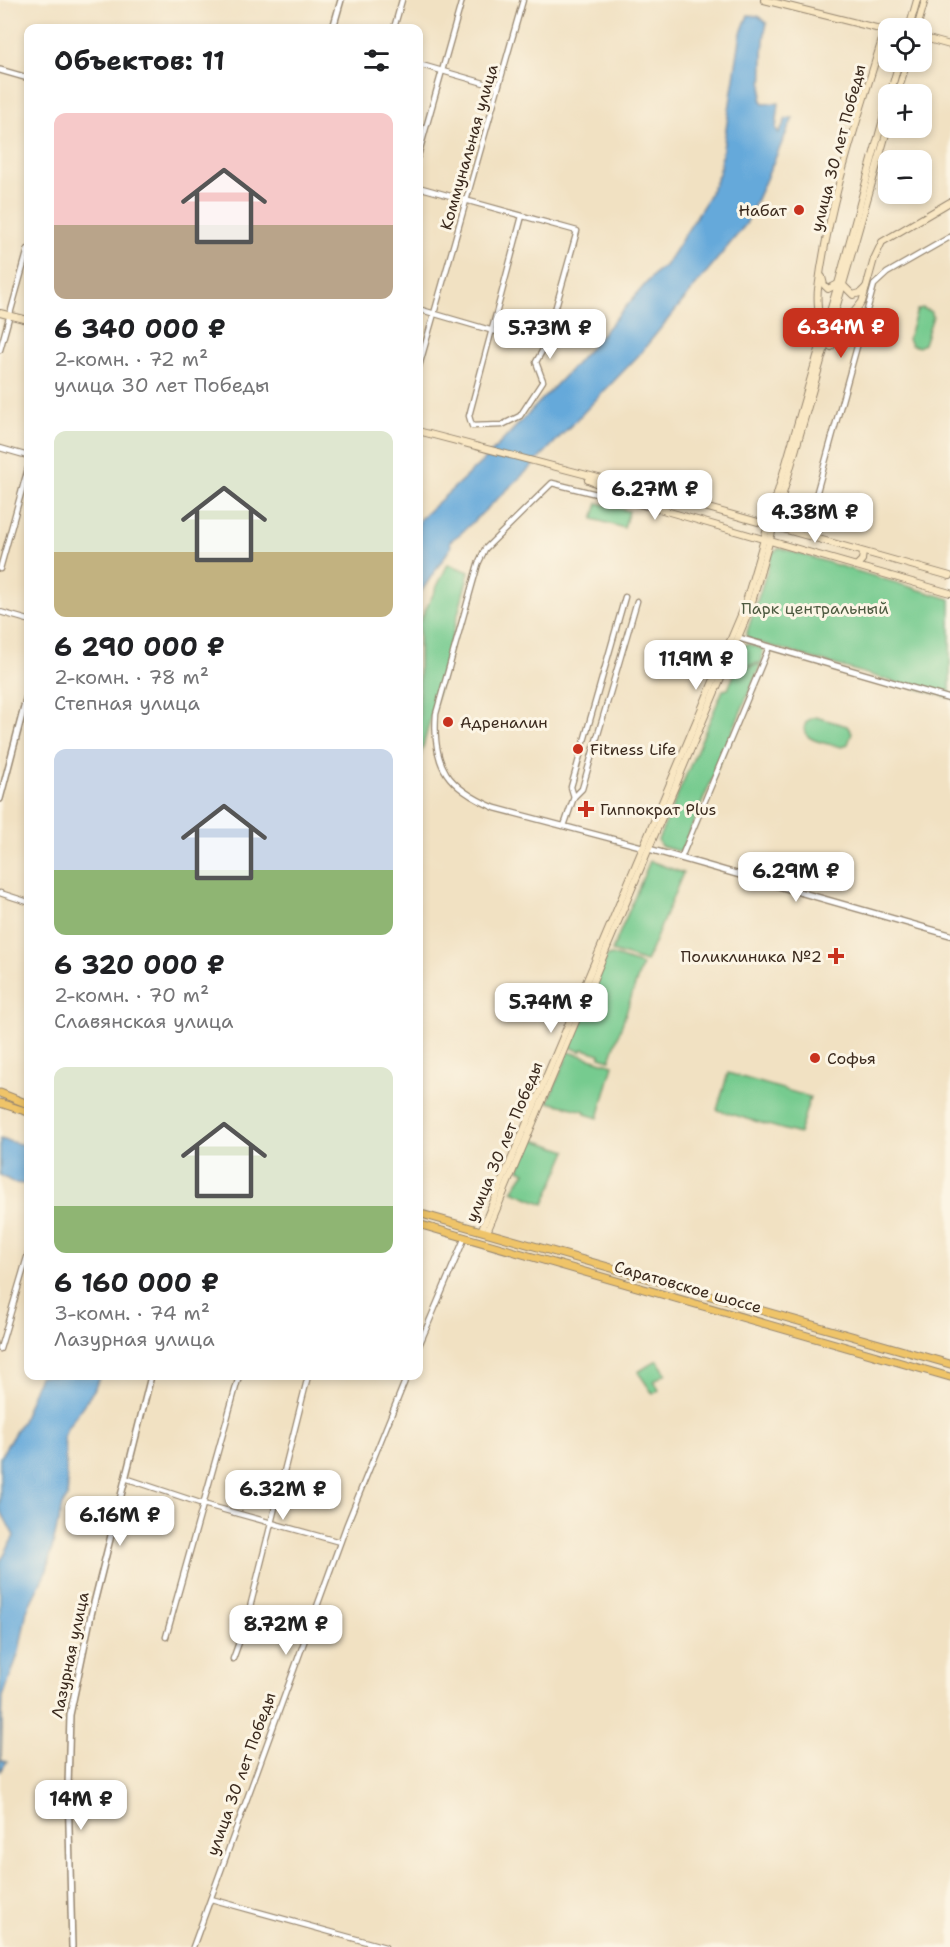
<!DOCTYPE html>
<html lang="ru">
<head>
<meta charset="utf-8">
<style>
  :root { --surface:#fff; --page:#f6f6f6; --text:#202124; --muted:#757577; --accent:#c8321e }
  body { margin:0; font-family:"Shantell Sans",sans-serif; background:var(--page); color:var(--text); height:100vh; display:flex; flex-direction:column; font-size:22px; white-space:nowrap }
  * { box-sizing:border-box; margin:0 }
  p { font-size:20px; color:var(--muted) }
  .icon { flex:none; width:33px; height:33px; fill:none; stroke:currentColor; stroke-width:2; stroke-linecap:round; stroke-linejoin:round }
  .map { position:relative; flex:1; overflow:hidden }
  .side { position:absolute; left:24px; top:24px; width:399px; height:1356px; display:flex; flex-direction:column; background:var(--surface); border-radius:12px; box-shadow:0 3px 9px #0003 }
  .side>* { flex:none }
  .buttons { position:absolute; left:878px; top:18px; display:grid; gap:12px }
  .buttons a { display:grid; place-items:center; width:54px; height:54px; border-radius:12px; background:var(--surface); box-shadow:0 3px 9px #0003; font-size:30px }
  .price { position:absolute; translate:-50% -51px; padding:0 14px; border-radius:12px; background:#fff; color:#222; font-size:20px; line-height:39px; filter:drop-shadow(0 2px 3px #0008) }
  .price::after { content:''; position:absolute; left:50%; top:36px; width:18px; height:14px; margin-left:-9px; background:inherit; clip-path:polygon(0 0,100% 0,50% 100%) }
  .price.current { background:var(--accent); color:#fff }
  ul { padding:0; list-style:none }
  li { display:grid; align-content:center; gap:12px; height:318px; padding:0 30px }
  li span { display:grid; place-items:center; height:186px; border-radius:12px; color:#555 }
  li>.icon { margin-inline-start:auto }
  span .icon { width:108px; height:108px; fill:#fffc; stroke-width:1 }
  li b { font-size:26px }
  h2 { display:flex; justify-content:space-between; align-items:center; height:72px; padding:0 30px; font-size:26px }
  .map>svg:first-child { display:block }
  .green { fill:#76cb8f; stroke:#587a56; stroke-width:1.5 }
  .water { fill:#65a9da; stroke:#506a7c; stroke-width:1.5 }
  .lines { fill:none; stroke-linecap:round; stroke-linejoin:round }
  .minor-casing { stroke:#968670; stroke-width:7 }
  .tertiary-casing { stroke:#968670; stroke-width:8 }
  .secondary-casing { stroke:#968670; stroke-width:8 }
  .primary-casing { stroke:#968670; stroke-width:9 }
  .minor { stroke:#fff; stroke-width:4.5 }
  .tertiary { stroke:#fff; stroke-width:5 }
  .secondary { stroke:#f9e7c3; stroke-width:6 }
  .primary { stroke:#efc469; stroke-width:7 }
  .poi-dot { fill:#c8321e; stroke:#fcf5e5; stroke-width:2 }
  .labels { text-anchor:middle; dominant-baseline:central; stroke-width:6; stroke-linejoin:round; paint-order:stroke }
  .street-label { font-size:16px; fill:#3b2a1e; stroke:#fcf5e5 }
  .poi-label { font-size:16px; fill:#3b2a1e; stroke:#fcf5e5; text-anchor:start }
  .park-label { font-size:16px; fill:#4d5a40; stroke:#fcf5e5 }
</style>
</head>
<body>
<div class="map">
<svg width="950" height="1947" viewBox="0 0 950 1947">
  <rect width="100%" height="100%" fill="#fcf5e5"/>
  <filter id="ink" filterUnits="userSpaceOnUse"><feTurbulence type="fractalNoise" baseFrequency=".0167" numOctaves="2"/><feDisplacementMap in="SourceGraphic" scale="12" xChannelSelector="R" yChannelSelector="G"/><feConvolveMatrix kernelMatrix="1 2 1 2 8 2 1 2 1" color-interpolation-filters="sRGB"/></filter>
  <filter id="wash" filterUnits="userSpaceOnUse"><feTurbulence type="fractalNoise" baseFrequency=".008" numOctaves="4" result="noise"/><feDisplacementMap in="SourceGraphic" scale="24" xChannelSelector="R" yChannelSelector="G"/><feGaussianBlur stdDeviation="1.35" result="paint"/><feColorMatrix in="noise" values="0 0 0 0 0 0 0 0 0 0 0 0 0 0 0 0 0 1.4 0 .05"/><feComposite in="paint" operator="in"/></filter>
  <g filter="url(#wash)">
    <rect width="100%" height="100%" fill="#f1e1c2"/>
    <g class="green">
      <path d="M922,308L930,311L933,316L924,344L919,347L911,345L908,339L917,310Z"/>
      <path d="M598,503L629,511L624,528L593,519Z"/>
      <path d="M780,548L950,599V698L750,640L746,635L773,552Z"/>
      <path d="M448,564L469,572L419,762V623Z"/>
      <path d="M748,644L763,649L762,662L731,670L741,647Z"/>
      <path d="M761,664L681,852L661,846L658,840L723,690L728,689L736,670Z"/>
      <path d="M816,717L847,726L852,733L848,744L842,747C832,744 799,742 805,725C807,720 811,718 816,717Z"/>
      <path d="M650,861L683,873L646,962L612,951Z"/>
      <path d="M612,955L642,965L610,1060L600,1057V1054L583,1049L581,1052L568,1046L607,956Z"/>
      <path d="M569,1052L613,1065L598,1118L585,1114V1111L548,1102Z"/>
      <path d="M728,1073L810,1097L799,1134L717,1110Z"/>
      <path d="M532,1139L567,1151L544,1204L512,1191L525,1172L519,1169Z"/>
      <path d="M657,1360L666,1373L654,1381L659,1390L653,1394L638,1372Z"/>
    </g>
    <g class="water">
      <path d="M748,15L758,16L767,23C760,48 765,75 761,101L763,104L779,103L776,129L779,133L786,119L793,118L746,224L638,356L529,469L460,534L450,541L451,547L419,595V520L487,457L575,365L656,272L665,266L705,203L719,174L741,33Z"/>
      <path d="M0,1139L28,1146V1180L23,1184L14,1183L0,1175Z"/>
      <path d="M39,1376H100L94,1390L67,1428L64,1437L68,1496L62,1506L47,1570L27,1610L19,1652L3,1697L1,1760L7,1762L0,1771V1562L14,1536L0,1509V1457L22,1421Z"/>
    </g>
  </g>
  <g filter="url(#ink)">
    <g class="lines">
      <defs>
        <g id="minor">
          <path d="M394,28L402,0"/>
          <path d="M418,64L498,87"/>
          <path d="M418,156L462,0"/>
          <path d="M418,187L577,231L545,346L536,362L543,381L520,416L502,425L472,426L469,416L522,216"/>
          <path d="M418,309L545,346"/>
          <path d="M0,350L28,249"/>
          <path d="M418,370L523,0"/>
          <path d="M0,448L28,456"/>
          <path d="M805,535L874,285L887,273L950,237"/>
          <path d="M0,569L28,468"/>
          <path d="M0,612L28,620"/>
          <path d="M574,797L582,789L637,601"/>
          <path d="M564,826L574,797L571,787L625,597"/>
          <path d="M643,847L495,808C448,788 432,767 436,714L478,564L485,549L552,483L649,507"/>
          <path d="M681,858L769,647"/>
          <path d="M0,893L28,902"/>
          <path d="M418,1348L465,1237"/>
          <path d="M0,1349L28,1254"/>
          <path d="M125,1478L203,1504L340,1542"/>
          <path d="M166,1637L239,1376"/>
          <path d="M233,1659L246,1623L308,1376"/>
          <path d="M211,1899L385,1947"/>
          <path d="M193,1947L347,1524L407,1376"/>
        </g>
        <g id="tertiary">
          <path d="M333,28L341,0"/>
          <path d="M0,70L28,78"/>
          <path d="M739,638L950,699"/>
          <path d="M0,799L28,692"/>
          <path d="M649,849L950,935"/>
          <path d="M72,1947L68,1787L70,1715L91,1615L151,1376"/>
        </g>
        <g id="secondary">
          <path d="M764,0L888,31"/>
          <path d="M909,28L917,0"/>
          <path d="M917,28L925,0"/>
          <path d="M921,37L950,45"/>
          <path d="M890,94L899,62"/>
          <path d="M897,94L907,62"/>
          <path d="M822,277L824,285L828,289L838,284"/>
          <path d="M844,286L853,295L860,293L866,287"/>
          <path d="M0,313L28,320"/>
          <path d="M821,335C820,320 816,304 818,289C829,201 859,115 885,30"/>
          <path d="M831,347L837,333L862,302L874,259L882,242L950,202"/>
          <path d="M418,431L637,488L950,576"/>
          <path d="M588,480L659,509L950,593"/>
          <path d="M856,566L862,560L863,552"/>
          <path d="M481,1231L744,608L838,284L888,101"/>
          <path d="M487,1232L750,609L888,127"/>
        </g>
        <g id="primary">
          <path d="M0,1093L28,1104"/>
          <path d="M0,1103L28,1112"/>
          <path d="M418,1213L950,1364"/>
          <path d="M418,1224L950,1377"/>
        </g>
      </defs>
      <use href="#minor" class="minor-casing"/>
      <use href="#tertiary" class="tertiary-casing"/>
      <use href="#secondary" class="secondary-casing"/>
      <use href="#primary" class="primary-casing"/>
      <use href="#minor" class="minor"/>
      <use href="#tertiary" class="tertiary"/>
      <use href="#secondary" class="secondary"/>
      <use href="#primary" class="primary"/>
    </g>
  </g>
  <g class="poi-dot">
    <circle cx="799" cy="210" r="6"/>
    <circle cx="448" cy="722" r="6"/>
    <circle cx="578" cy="749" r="6"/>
    <path d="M583 800h6v6h6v6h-6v6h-6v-6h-6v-6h6z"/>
    <path d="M833 947h6v6h6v6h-6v6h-6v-6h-6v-6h6z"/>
    <circle cx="815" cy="1058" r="6"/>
  </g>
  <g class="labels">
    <g class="street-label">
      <text transform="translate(469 147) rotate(-74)">Коммунальная улица</text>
      <text transform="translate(838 148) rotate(-75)">улица 30 лет Победы</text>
      <text transform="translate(504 1142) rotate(-67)">улица 30 лет Победы</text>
      <text transform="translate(688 1287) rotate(16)">Саратовское шоссе</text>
      <text transform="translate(70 1655) rotate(-78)">Лазурная улица</text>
      <text transform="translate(241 1774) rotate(-70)">улица 30 лет Победы</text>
    </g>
    <g class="poi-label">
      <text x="787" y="210" text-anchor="end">Набат</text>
      <text x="460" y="722">Адреналин</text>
      <text x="590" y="749">Fitness Life</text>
      <text x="600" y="809">Гиппократ Plus</text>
      <text x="822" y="956" text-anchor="end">Поликлиника №2</text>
      <text x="827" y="1058">Софья</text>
    </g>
    <g class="park-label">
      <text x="815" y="608">Парк центральный</text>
    </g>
  </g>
</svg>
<div class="buttons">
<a><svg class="icon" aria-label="locate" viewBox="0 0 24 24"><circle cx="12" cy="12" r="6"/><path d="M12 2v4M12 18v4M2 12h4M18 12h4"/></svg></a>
<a>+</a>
<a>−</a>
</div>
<b class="price current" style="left:841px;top:359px">6.34M ₽</b>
<b class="price" style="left:550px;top:360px">5.73M ₽</b>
<b class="price" style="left:655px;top:521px">6.27M ₽</b>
<b class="price" style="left:815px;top:544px">4.38M ₽</b>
<b class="price" style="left:696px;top:691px">11.9M ₽</b>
<b class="price" style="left:796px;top:903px">6.29M ₽</b>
<b class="price" style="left:551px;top:1034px">5.74M ₽</b>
<b class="price" style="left:283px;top:1521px">6.32M ₽</b>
<b class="price" style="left:120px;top:1547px">6.16M ₽</b>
<b class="price" style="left:286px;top:1656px">8.72M ₽</b>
<b class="price" style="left:81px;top:1831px">14M ₽</b>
<section class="side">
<h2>Объектов: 11<svg class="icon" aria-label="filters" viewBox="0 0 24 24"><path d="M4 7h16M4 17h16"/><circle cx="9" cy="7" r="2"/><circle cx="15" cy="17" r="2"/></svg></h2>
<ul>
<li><span style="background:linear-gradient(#f6c9c9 60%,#b9a48a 0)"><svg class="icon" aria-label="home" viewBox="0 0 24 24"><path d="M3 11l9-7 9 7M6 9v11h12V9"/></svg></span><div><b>6 340 000 ₽</b><p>2-комн. · 72 m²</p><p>улица 30 лет Победы</p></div></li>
<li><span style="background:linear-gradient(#dfe7d0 65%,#c2b280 0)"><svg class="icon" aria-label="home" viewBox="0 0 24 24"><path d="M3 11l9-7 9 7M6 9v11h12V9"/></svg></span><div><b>6 290 000 ₽</b><p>2-комн. · 78 m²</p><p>Степная улица</p></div></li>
<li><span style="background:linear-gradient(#c9d6e8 65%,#8fb573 0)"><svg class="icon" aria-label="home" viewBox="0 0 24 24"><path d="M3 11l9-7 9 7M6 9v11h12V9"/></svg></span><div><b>6 320 000 ₽</b><p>2-комн. · 70 m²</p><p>Славянская улица</p></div></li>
<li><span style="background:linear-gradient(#dfe7d0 75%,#8fb573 0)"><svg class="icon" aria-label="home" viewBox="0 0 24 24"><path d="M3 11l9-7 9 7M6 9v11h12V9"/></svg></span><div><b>6 160 000 ₽</b><p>3-комн. · 74 m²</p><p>Лазурная улица</p></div></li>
</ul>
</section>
</div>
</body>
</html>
